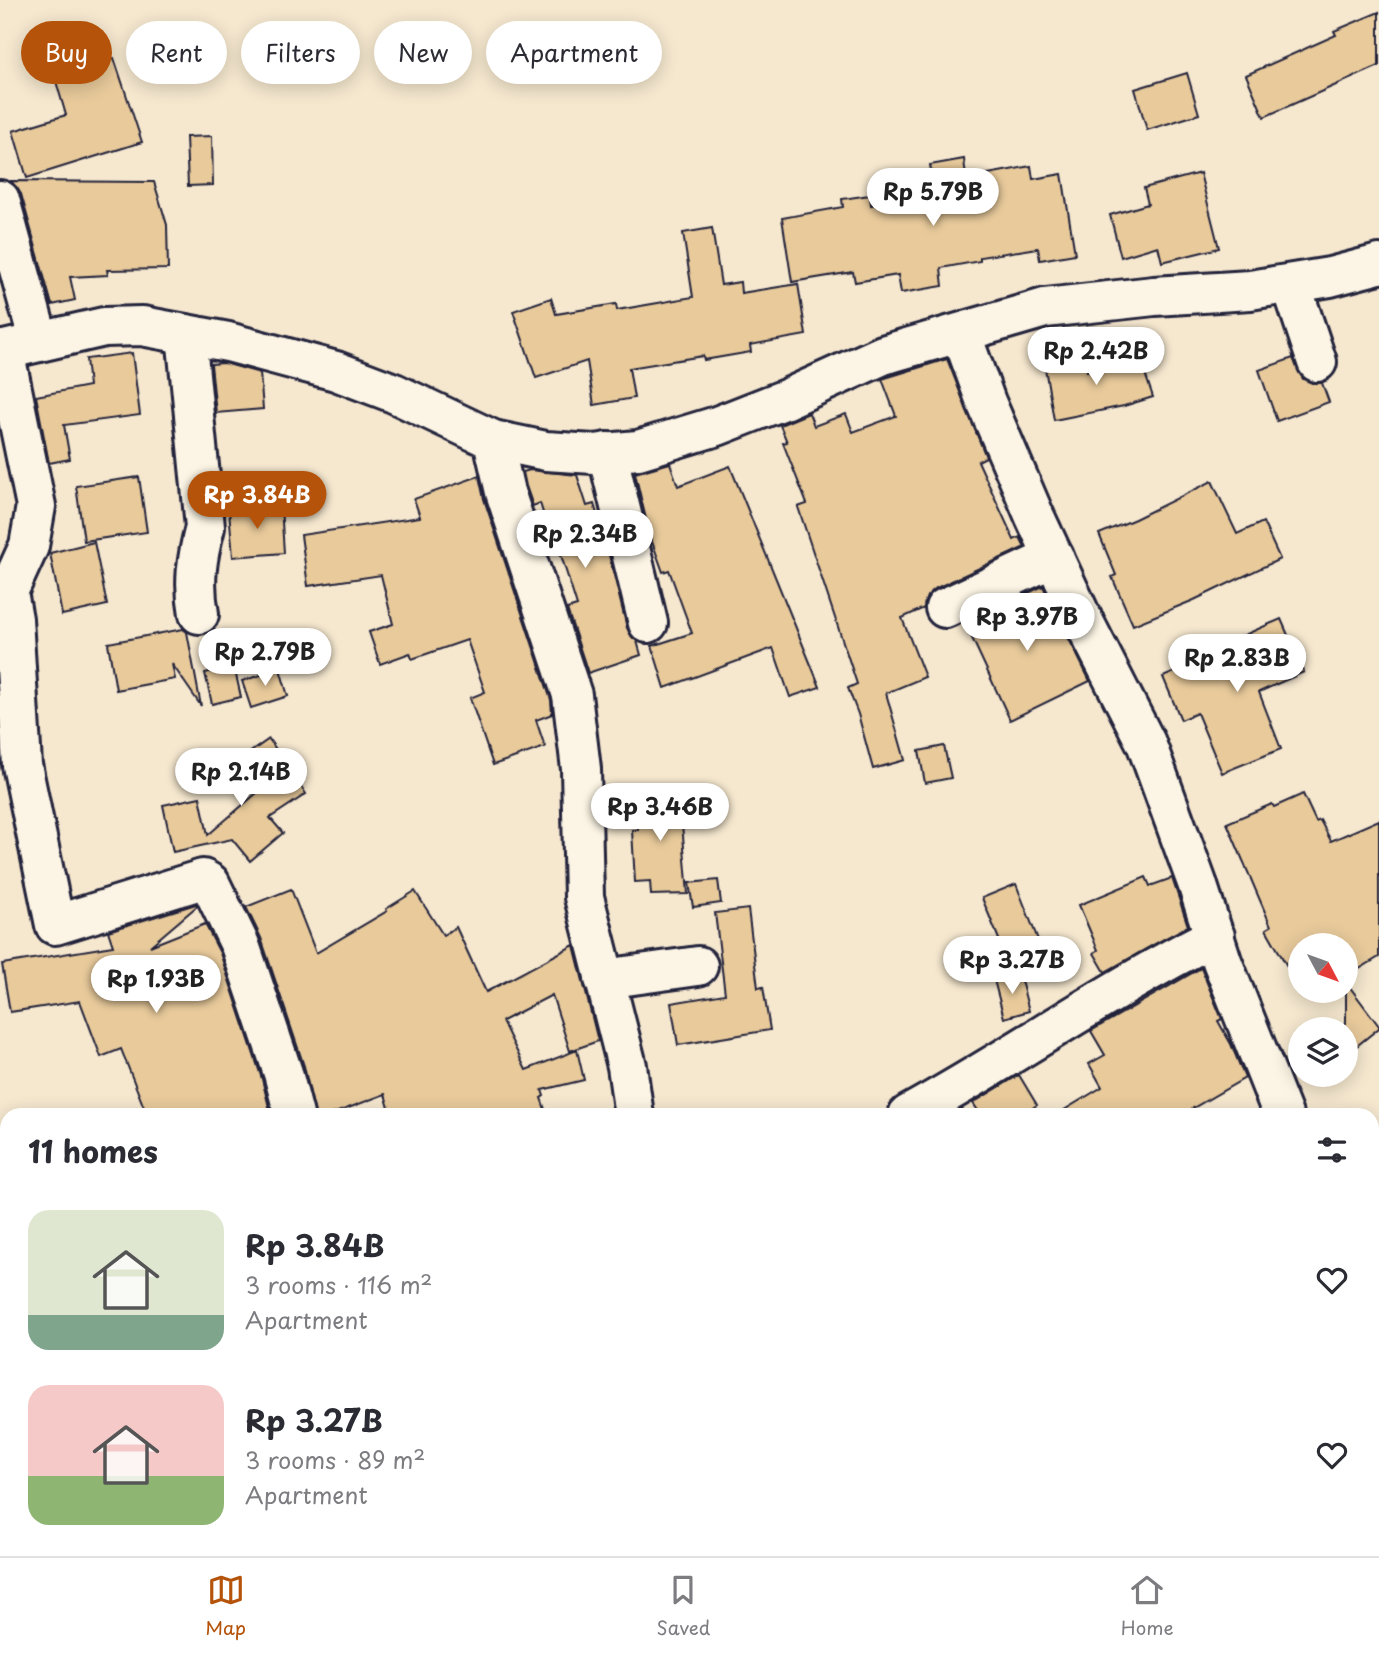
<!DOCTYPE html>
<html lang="en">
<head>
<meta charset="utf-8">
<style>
  :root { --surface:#fff; --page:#f7f7f7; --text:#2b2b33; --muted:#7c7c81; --line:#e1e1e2; --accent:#b45309 }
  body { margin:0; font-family:"Playpen Sans",sans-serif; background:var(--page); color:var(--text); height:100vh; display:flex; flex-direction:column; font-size:26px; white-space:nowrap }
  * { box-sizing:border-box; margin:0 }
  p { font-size:23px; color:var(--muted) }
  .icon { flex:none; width:38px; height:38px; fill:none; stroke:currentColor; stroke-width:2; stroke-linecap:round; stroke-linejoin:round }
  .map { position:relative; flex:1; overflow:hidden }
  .details { position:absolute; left:0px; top:1108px; width:1379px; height:450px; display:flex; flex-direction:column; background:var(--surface); border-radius:21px 21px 0 0; box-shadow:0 4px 18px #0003 }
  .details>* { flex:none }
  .guide { position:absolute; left:21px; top:21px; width:700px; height:63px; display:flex; gap:14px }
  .needle { width:46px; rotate:131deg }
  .buttons { position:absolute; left:1288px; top:933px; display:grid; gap:14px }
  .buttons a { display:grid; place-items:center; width:70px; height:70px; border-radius:50%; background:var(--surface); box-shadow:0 4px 18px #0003; font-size:35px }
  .price { position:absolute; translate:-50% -60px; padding:0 16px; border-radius:24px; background:#fff; color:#222; font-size:23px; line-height:46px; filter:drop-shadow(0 2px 4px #0008) }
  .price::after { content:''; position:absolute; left:50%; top:42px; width:21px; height:16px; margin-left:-10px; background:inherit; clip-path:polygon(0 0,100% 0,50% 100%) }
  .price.selected { background:var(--accent); color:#fff }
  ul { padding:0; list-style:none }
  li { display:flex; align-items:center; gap:21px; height:175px; padding:0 28px }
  li span { display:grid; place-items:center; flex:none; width:196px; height:140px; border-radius:21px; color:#555 }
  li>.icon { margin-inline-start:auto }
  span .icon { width:84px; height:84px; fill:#fffc; stroke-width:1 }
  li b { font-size:30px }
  h2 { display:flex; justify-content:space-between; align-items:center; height:84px; padding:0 28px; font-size:30px }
  .chip { padding:0 24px; border-radius:32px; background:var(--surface); box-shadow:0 4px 18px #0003; font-size:24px; line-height:63px }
  .chip.selected { background:var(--accent); color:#fff }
  .dock { display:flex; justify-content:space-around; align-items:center; height:98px; border-top:2px solid var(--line); background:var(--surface); font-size:19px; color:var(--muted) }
  .dock a { display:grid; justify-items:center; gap:4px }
  .dock .selected { color:var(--accent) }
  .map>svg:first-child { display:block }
  .building { fill:#e8ca9b; stroke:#22223b; stroke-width:2 }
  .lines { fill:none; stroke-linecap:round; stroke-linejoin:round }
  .minor-casing { stroke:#22223b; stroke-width:44 }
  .minor { stroke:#fcf5e5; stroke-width:38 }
</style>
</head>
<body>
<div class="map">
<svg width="1379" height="1556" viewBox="0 0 1379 1556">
  <rect width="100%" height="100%" fill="#f6e8cf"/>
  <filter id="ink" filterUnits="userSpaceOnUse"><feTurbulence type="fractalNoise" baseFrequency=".0143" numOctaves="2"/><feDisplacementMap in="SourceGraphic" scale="14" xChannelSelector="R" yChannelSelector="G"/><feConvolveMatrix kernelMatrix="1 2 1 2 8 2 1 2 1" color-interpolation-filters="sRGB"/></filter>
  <g filter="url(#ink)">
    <g class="building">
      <path d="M1379,12V66L1264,117L1246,75L1336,35L1334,31Z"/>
      <path d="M114,58L142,142L27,178L13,131L66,115L55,78Z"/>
      <path d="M1187,73L1199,114L1147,130L1135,89Z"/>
      <path d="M212,136L213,185L188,186L186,137Z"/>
      <path d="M964,159L966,178L1031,166L1033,179L1062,174L1075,254L1040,260L1038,248L980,257V261L941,268L943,286L901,293L898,275L855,282L853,272L792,282L782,218L843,207L842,199L870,195L871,205L935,195L930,165Z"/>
      <path d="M1200,173L1219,248L1162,262L1158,246L1121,257L1110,215L1148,204L1144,188Z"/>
      <path d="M11,181L154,182L167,225L168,269L107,270L108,275L70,277L75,300L52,305L21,194Z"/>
      <path d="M712,228L721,285L740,282L741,293L798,284L806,335L750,345L751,352L704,360L703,356L629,368L634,398L594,405L587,361L536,378L513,311L551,298L556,314L616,304L617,310L693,297L683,233Z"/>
      <path d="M132,353L140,415L64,425L70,459L49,463L36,396L89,386L86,359Z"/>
      <path d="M1138,353L1153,397L1124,406L1054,420L1045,368L1085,360L1087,371Z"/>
      <path d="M1293,358L1303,379L1312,383H1322L1329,402L1277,421L1259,370Z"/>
      <path d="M947,359L986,457L978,461L1014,540L1020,537L1025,547L936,588L927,596L924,608L902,618L925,677L886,693L905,760L873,769L858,714L848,688L857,684L798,507L807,504L783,443L787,442L780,425L809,413L814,426L846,414L853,432L896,416L882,379Z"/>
      <path d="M224,363L260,373L263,409L216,413L211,364Z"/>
      <path d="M670,463L678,486L730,466L820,687L790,697L773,648L665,688L652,646L692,633L669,570L663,572L650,536L635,473Z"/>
      <path d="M530,470L577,475L587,506L594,504L607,547L627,628L632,637L637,641L641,655L588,673L567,609L577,606L548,514L544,516L540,503L533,506L526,486L523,472Z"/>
      <path d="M479,476L484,499L551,700L552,714L536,720L545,747L493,765L470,698L485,692L467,640L412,659L410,653L380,664L369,632L393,624L381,575L308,586L301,535L420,517L414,499Z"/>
      <path d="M139,477L147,532L84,541L76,486Z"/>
      <path d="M1212,481L1237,534L1263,522L1280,559L1194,600L1133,625L1112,577L1116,575L1099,534L1135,519Z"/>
      <path d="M281,506L284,553L233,557L229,510Z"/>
      <path d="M94,542L107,605L62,615L50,553Z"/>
      <path d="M1043,586L1090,681L1010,720L965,623Z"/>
      <path d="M1281,619L1304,672L1259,692L1281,749L1222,773L1197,713L1181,720L1163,677L1236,646L1233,640Z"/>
      <path d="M183,629L187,632L201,706L172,664L175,679L116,690L108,643Z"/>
      <path d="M234,666L241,697L212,704L205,673Z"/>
      <path d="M280,669L288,696L251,708L242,681Z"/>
      <path d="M269,739L306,794L270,818L283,833L250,861L232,839L173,852L163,805L200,797L208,835L259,791L238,761Z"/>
      <path d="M944,746L951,778L925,783L919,751Z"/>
      <path d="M679,789L688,894L651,895L650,881L635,882L632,830H638L635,793Z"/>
      <path d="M1303,794L1316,822L1320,820L1331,841L1379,820V957L1346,977V945H1300V989L1266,929L1271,926L1227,823L1272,804L1274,807Z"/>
      <path d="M1146,877L1150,886L1172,878L1188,926L1105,972L1094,953L1098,950L1079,905Z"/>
      <path d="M718,880L721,903L693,907L689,883Z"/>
      <path d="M1016,884L1040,945L1007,959L982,898Z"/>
      <path d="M291,889L316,953L387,911L386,909L415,891L443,935L456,927L486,992L574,945L598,1041L570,1051L552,995L502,1021L526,1070L577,1050L584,1080L542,1090L544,1096L541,1098L547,1115H391L385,1094L330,1115H315L304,1066L261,938L246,907Z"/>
      <path d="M196,904L197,906L150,946L205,924L220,953L262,1079L271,1115H147L121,1049L101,1057L80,1001L10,1012L2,964L113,946L108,931Z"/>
      <path d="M748,909L758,988L763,987L770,1030L678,1045L671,1003L725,994L715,913Z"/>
      <path d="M1201,968L1222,1019L1218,1021L1231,1044L1245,1078L1181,1115H1056L1102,1087L1089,1064L1105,1055L1091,1031Z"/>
      <path d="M1019,973L1029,1011L1004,1018L994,980Z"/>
      <path d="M1346,982L1379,1026V1028L1353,1049L1346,1039V1029H1338L1346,1023Z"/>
      <path d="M1019,1075L1037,1105L1022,1115H981L973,1103Z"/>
    </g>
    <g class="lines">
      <defs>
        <g id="minor">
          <path d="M0,200L39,342"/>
          <path d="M1291,284L1317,362"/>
          <path d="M961,333L986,402L1035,517L1080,614L1146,743L1197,883L1222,961L1283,1115"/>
          <path d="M186,334L205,527C197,558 193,582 199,614"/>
          <path d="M4,350L36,506L29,546L8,592L13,619L22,765L55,925L203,879L210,883L240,945L283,1073L294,1115"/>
          <path d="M0,351L104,327L142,326L228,342L336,371L394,393L493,440L546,451L594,454L638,450L717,426L786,399L883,355L1045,308L1154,296L1250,290L1330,277L1379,264"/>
          <path d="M493,440L505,492L572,695L581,769L584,897L627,1066L634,1115"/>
          <path d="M607,452L648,623"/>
          <path d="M945,608L1054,557"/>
          <path d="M604,979L698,966"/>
          <path d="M908,1115C1012,1058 1109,989 1215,936"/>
          <path d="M1372,1330L1379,1347"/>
          <path d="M0,1397L7,1393"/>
          <path d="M0,1446L7,1456"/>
          <path d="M65,1550L68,1556"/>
        </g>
      </defs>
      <use href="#minor" class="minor-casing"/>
      <use href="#minor" class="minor"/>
    </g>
  </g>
</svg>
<div class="buttons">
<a><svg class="needle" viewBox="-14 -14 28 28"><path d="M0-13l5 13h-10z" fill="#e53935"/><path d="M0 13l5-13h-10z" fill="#7c7c81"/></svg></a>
<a><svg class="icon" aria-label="layers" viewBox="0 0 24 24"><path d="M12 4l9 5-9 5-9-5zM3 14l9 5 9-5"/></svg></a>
</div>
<b class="price" style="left:933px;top:228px">Rp 5.79B</b>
<b class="price" style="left:1096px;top:387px">Rp 2.42B</b>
<b class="price selected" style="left:257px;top:531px">Rp 3.84B</b>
<b class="price" style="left:585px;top:570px">Rp 2.34B</b>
<b class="price" style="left:1027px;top:653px">Rp 3.97B</b>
<b class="price" style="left:265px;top:688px">Rp 2.79B</b>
<b class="price" style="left:1237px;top:694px">Rp 2.83B</b>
<b class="price" style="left:241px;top:808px">Rp 2.14B</b>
<b class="price" style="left:660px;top:843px">Rp 3.46B</b>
<b class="price" style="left:1012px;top:996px">Rp 3.27B</b>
<b class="price" style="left:156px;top:1015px">Rp 1.93B</b>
<div class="guide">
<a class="chip selected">Buy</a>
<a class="chip">Rent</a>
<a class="chip">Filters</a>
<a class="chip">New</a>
<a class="chip">Apartment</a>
</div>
<section class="details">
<h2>11 homes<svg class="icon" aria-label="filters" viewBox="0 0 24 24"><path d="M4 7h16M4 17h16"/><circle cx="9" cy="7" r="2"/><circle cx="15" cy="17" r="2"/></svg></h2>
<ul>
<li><span style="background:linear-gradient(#dfe7d0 75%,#7fa58c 0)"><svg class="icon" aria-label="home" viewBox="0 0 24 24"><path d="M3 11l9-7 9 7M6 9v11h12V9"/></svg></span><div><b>Rp 3.84B</b><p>3 rooms · 116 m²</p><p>Apartment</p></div><svg class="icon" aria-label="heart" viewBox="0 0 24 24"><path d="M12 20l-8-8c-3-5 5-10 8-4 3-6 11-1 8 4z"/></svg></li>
<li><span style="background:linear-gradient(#f6c9c9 65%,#8fb573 0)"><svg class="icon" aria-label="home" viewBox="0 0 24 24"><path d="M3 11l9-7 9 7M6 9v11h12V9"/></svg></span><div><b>Rp 3.27B</b><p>3 rooms · 89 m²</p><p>Apartment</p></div><svg class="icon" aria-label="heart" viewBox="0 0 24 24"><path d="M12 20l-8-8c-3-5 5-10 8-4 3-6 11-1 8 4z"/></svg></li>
</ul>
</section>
</div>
<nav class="dock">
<a class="selected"><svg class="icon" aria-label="map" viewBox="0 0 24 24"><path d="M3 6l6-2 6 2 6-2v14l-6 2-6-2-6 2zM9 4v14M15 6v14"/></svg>Map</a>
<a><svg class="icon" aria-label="saved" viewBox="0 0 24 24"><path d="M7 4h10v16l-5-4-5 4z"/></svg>Saved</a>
<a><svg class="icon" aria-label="home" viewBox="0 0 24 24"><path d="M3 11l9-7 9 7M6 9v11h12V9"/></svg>Home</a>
</nav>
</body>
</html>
